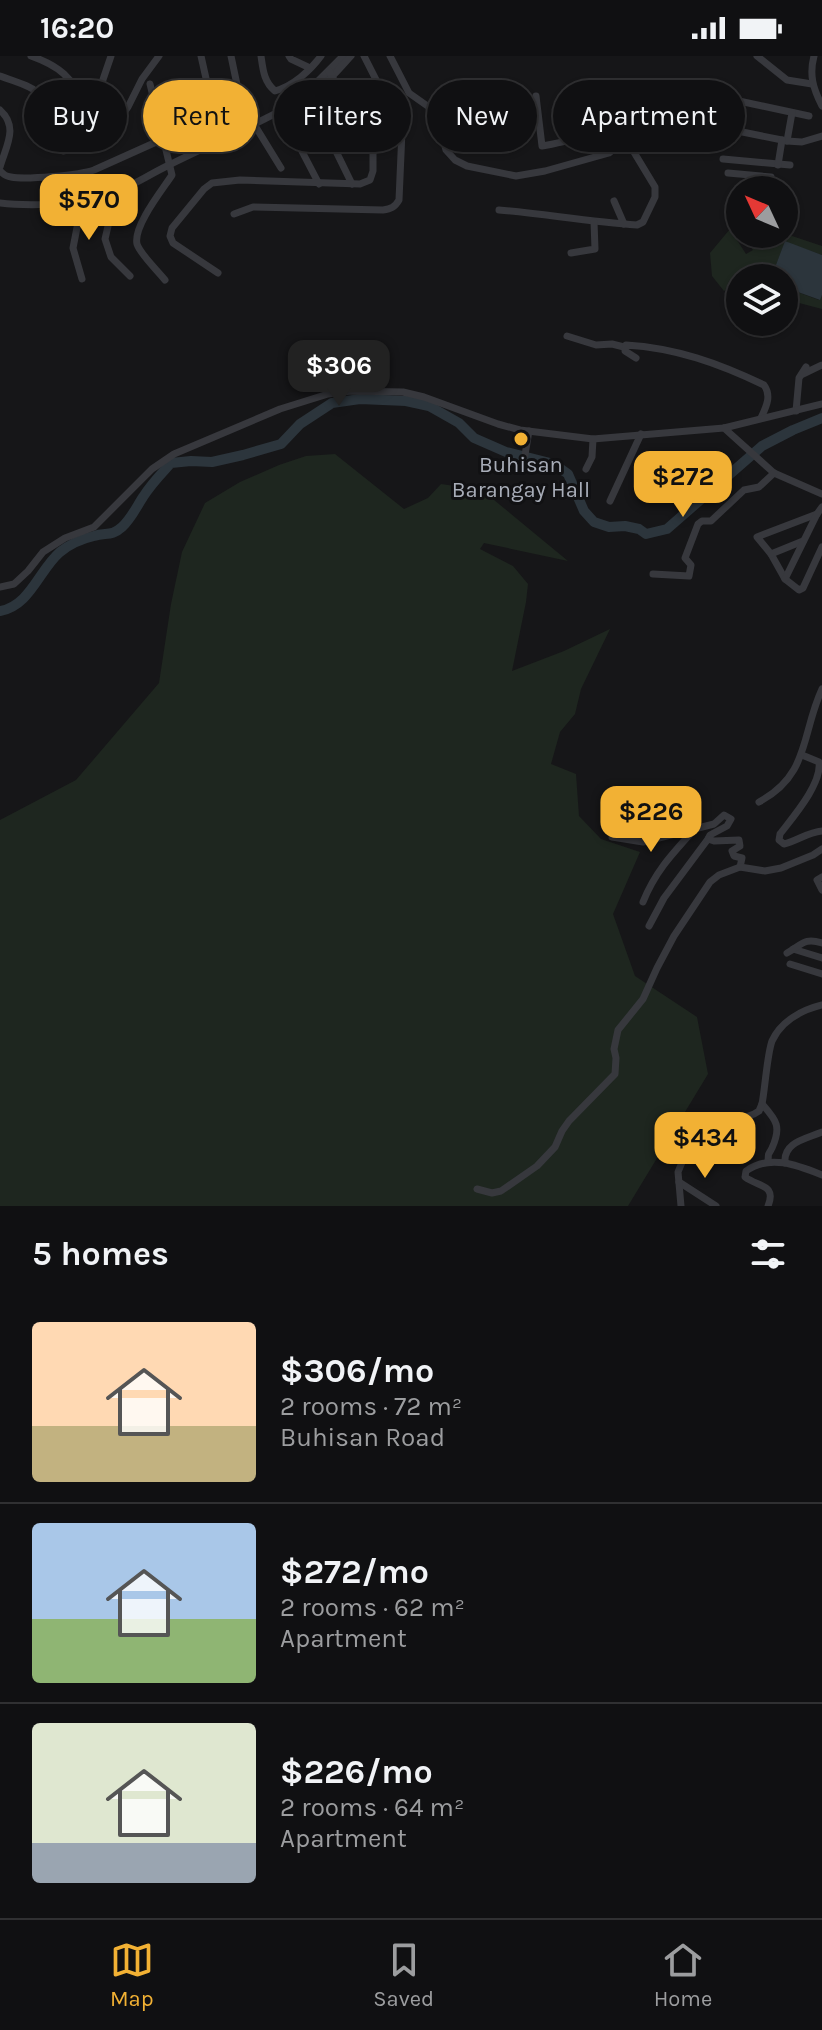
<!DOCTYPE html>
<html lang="en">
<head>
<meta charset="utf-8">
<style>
  :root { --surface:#101012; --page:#19191b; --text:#f1f3f6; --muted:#9c9d9f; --line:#303032; --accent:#f2b134 }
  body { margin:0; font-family:Karla,sans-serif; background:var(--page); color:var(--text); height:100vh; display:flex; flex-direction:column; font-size:30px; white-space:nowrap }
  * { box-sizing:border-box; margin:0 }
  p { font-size:26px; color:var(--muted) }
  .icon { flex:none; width:44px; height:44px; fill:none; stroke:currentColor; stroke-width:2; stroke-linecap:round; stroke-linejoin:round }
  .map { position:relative; height:1150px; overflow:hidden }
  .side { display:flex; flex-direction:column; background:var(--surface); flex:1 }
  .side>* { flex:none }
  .hud { position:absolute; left:24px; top:24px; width:774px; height:72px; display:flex; gap:16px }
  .needle { width:52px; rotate:314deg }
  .buttons { position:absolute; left:726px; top:120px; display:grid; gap:16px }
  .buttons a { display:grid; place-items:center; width:72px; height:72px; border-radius:50%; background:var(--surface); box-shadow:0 2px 6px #0004,0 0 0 2px var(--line); font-size:40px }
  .price { position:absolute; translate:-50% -68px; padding:0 18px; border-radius:16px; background:var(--accent); color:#111; font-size:26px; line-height:52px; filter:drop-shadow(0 2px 4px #0008) }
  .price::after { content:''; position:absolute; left:50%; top:48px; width:24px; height:18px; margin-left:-12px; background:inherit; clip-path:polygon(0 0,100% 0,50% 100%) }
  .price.current { background:#222; color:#fff }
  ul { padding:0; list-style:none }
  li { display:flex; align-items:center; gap:24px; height:200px; padding:0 32px }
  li+li { border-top:2px solid var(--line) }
  li span { display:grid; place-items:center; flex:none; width:224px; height:160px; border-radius:8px; color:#555 }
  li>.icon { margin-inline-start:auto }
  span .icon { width:96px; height:96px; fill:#fffc; stroke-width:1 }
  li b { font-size:34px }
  h2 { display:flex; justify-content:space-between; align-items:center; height:96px; padding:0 32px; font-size:34px }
  .pill { padding:0 28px; border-radius:36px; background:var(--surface); box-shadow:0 2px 6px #0004,0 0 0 2px var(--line); font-size:28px; line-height:72px }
  .pill.current { background:var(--accent); color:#111 }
  .status { display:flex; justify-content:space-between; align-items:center; height:56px; padding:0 40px; background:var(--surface); direction:ltr }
  .status svg { height:22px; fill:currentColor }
  .dock { display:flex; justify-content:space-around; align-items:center; height:112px; border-top:2px solid var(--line); background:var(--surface); font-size:22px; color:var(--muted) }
  .dock a { display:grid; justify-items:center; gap:4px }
  .dock .current { color:var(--accent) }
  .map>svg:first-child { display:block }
  .green { fill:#1e261f }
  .water { fill:#2c353c }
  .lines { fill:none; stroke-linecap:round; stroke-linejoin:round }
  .river { stroke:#2c353c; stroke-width:10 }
  .minor { stroke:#37383d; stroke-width:7 }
  .poi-dot { fill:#f2b134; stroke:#111113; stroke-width:3 }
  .labels { text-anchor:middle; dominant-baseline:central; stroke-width:6; stroke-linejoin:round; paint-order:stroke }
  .poi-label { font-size:22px; fill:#a8adb8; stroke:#111113 }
</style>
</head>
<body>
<div class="status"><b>16:20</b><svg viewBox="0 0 49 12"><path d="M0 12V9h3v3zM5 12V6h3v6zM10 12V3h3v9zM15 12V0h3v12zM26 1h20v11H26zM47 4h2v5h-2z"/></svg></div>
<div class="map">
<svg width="822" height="1150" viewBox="0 0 822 1150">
  <rect width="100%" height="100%" fill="#161618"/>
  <g class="green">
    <path d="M784,170L789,171L786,178L822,190V199L785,186L771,222H740L724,235L712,220L710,197L730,173L746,198L753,194L746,183L750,185L752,182L758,184L761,178H784Z"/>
    <path d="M784,231L819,244L822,239V253L784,243Z"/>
    <path d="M335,398L404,453L428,442L441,428L482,434L568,505L484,487L480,493L513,510L528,528L526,546L512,615L564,595L610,573L581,633L575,658L560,676L551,708L576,718L579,760L601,783L640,796L613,858L635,920L697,961L708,1018L628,1150H0V764L76,724L159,627L171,548L182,496L205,447L240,426L279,409L306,400Z"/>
  </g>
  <path class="water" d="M785,185L822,199V239L820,244L784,231V222H771Z"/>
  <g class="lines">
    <path class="river" d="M0,555C30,550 39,514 60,496C70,488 81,483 94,480C106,476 111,481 122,471C131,463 137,450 143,441C151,428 161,418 171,407L191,405L212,406L243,399L281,388L300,368L332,347L360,343L406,345L429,350L459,367L474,382L506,396L554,408L568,418L584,455L594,466L609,471L625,470L639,473L646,478L667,473L762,390L793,374L822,362"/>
    <g class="minor">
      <path d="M31,0C59,10 73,21 84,50L90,52L95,47L111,0"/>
      <path d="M201,0L220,85"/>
      <path d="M231,0L244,62L248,71"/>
      <path d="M261,0C263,14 264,26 275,35C293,30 310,15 321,0"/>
      <path d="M289,0L291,3L310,12"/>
      <path d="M390,0L409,37L436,56L446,94L455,104L467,110L516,120L545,115L609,97L626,83L642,62L651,57L660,56L693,66L787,85L802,86L822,80"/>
      <path d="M757,0L787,24L812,28"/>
      <path d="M814,0C809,19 813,32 822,50"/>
      <path d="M0,20C29,31 45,31 51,65C52,74 51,83 53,92L63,95L94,89L109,77L128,51L142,23L159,0"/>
      <path d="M150,28L172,119C163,133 133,170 137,188C140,198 158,215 165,224"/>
      <path d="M308,35L343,0"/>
      <path d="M308,38L352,128"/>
      <path d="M725,42L809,60"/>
      <path d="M0,54C19,71 6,90 0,111"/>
      <path d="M281,55L319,128"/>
      <path d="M254,68L281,112"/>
      <path d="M597,80L592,59L613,42"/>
      <path d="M787,85L792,57"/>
      <path d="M723,103L790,109"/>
      <path d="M778,109L782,84"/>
      <path d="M0,115C5,119 4,120 11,121C26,124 80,119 94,114L163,83"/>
      <path d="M728,117L771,121"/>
      <path d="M116,136L105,183L111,201L130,220"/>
      <path d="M614,145L624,168"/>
      <path d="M0,147C23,150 76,149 98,143C123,136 146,120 169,109C217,85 266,65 311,38C327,28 339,13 351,0"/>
      <path d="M499,154C545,158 590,166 637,169L643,166L655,141V131L626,83C597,74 570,86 542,90L536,40"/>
      <path d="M234,158L253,151L383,154C391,153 395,151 399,144L402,75L364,0"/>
      <path d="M571,197L595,193L594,166"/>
      <path d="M218,217L173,187L170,180L172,172L204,133L212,127L240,124L360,128L370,124L373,115V94L329,15"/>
      <path d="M82,223L73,192L82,146"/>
      <path d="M567,280L596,289L612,288L624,291"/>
      <path d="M636,302L625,295L626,289C676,292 718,307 764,329C772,340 766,351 761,362"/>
      <path d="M803,318L822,309"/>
      <path d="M796,355L799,322L806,311"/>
      <path d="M724,372L774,417L822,438"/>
      <path d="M525,399L529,375"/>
      <path d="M586,413L592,401L593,383"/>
      <path d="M610,445L641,378"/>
      <path d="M817,458L757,481L771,498L785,523L799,534L803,532L822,491"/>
      <path d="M771,498L803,485"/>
      <path d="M653,518L689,520L691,509L685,502L698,468L702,465H711L744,434L759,431L774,417"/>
      <path d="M785,523L817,458L822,451"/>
      <path d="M0,531L14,528L28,515L43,496L65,482L94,471L152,413L174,398L280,353L328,338L351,335L403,336L424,341L498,368L520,374L593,383L724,372L822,348"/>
      <path d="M802,699L819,706C822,728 793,761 780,778L779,784L784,788C797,785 808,776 822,775"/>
      <path d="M759,746C810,719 801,678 822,633"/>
      <path d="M612,781L643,786L714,768L724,759L731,763L727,770L710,779L708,783L664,842L649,870"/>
      <path d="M708,783L714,785L739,784L740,790L732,795L734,800L742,802L740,811"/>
      <path d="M822,821L817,824L822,834"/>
      <path d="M643,846C655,816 672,798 693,775"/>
      <path d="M793,893L822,902"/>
      <path d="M787,897C802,889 804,881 822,887"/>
      <path d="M790,908L822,918"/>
      <path d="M762,1048C776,1064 782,1070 772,1092C767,1102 769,1094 768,1105"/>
      <path d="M785,1107C783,1086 806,1083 822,1076"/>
      <path d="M679,1126L716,1150"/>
      <path d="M477,1133L492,1137L501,1135L537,1110L555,1091L562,1075L569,1065L615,1018L616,1002L614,993L618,974L643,943L657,912L674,880L710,826L719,819L740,811L765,815L781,812L813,799L822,793"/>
      <path d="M681,1150L678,1116L683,1104L732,1066L754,1058L759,1055L762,1048C765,1033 767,999 772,985C781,965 802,954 822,949"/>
      <path d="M768,1150C777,1128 758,1131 745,1121L746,1115C770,1098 797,1109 822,1119"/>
    </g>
  </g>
  <circle class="poi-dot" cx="521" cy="383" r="8"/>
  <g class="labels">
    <g class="poi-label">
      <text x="521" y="409">Buhisan<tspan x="521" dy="25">Barangay Hall</tspan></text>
    </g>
  </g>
</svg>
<div class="buttons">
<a><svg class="needle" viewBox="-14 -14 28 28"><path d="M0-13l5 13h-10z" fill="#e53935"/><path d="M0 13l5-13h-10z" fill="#9c9d9f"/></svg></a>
<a><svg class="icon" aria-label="layers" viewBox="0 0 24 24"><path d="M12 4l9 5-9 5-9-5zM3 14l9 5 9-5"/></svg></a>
</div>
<b class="price" style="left:89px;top:186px">$570</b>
<b class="price current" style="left:339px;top:352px">$306</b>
<b class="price" style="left:683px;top:463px">$272</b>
<b class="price" style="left:651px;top:798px">$226</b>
<b class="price" style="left:705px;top:1124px">$434</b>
<div class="hud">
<a class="pill">Buy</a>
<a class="pill current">Rent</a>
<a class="pill">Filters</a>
<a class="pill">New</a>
<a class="pill">Apartment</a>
</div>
</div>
<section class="side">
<h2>5 homes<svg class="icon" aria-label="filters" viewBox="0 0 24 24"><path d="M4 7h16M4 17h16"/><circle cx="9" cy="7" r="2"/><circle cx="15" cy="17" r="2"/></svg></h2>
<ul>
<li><span style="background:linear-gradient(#ffd9b3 65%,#c2b280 0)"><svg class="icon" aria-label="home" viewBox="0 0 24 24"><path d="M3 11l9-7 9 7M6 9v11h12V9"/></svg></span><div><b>$306/mo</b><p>2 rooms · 72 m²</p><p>Buhisan Road</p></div></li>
<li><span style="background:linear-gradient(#a9c7e8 60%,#8fb573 0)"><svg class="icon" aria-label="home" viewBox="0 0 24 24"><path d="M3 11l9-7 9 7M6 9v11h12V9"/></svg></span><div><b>$272/mo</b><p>2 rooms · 62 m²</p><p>Apartment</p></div></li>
<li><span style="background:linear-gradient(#dfe7d0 75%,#9aa5b1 0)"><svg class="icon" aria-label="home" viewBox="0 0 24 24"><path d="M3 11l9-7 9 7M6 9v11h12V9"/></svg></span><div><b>$226/mo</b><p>2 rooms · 64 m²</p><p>Apartment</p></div></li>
</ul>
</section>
<nav class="dock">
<a class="current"><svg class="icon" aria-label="map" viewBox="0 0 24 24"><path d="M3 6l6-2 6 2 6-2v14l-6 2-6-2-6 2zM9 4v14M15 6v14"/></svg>Map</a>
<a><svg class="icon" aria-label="saved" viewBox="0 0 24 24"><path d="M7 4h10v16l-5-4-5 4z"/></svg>Saved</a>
<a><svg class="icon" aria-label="home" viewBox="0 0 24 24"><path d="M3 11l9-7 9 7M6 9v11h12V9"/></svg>Home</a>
</nav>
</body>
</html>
